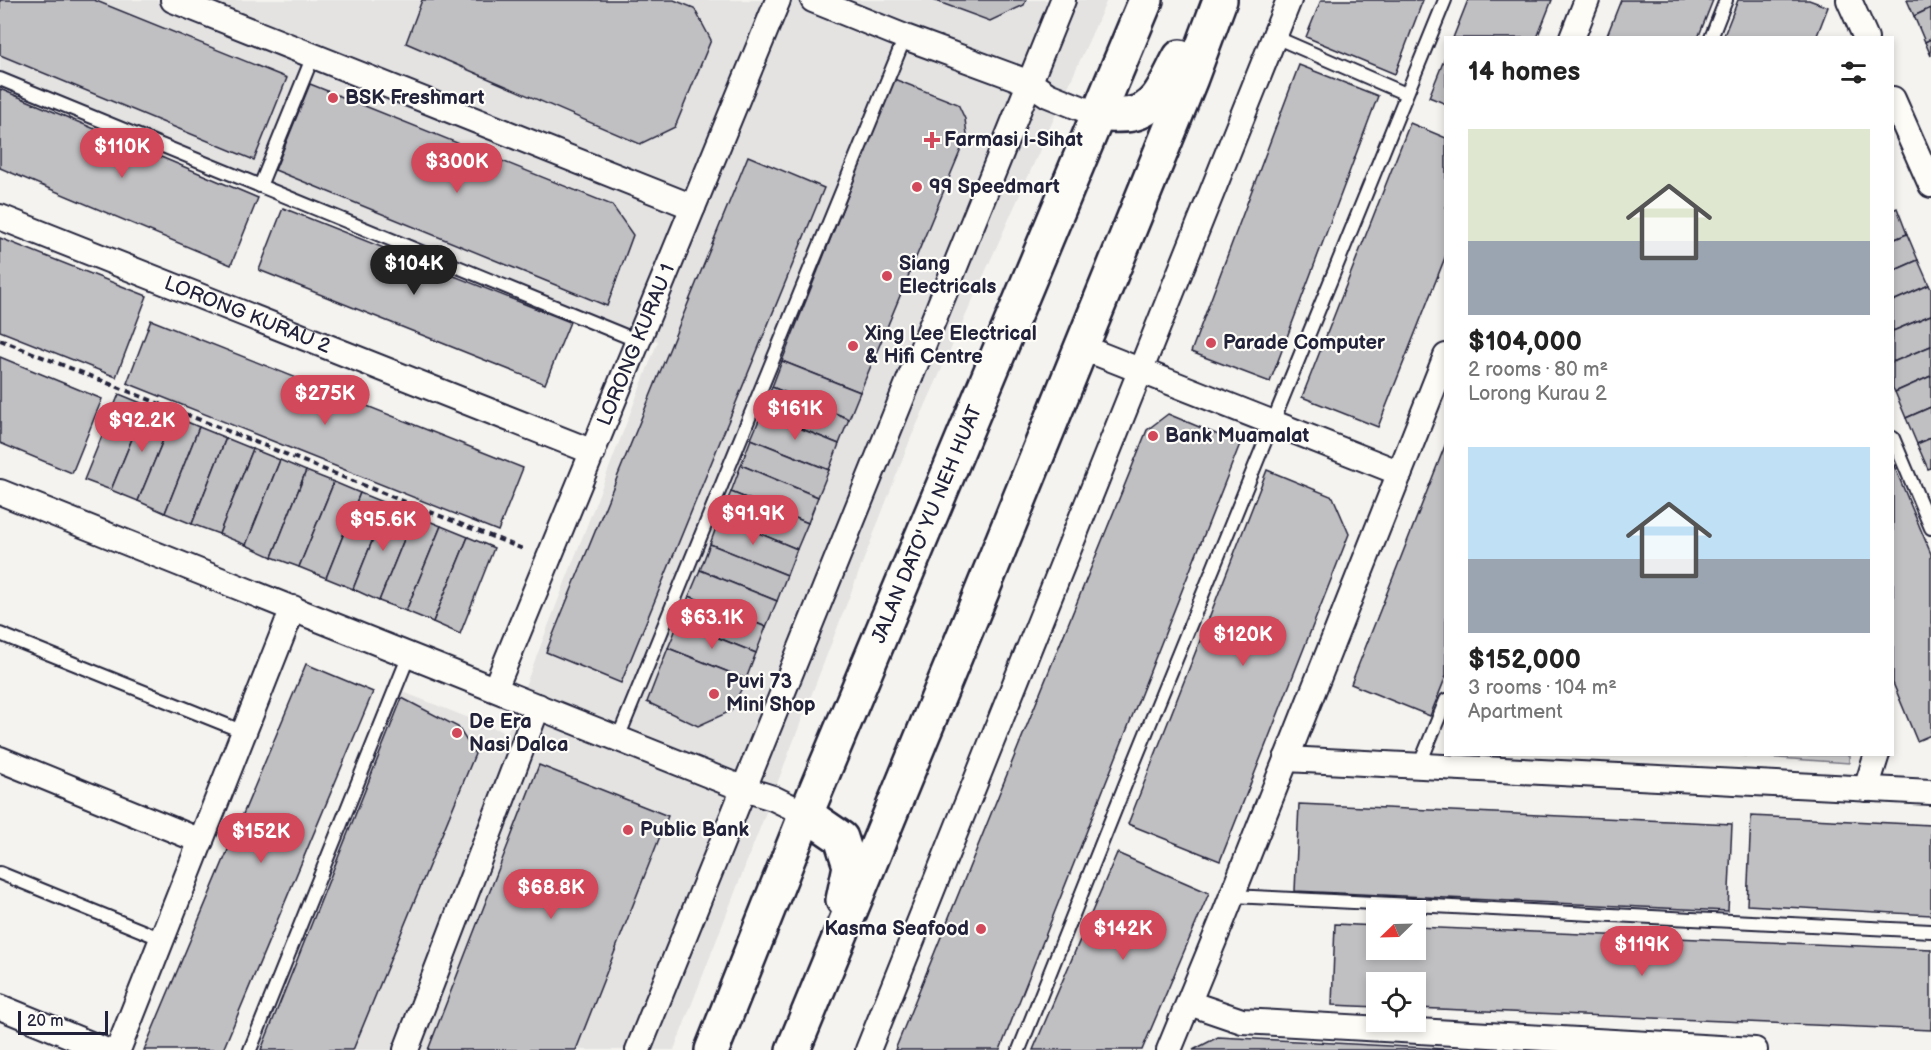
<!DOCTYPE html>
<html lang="en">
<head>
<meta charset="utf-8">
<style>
  :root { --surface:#fff; --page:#f6f6f6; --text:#222; --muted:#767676; --accent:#d1495b }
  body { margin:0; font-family:"Balsamiq Sans",sans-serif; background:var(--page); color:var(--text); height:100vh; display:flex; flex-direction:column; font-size:22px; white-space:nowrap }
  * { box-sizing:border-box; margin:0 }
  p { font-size:20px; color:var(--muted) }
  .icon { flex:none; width:33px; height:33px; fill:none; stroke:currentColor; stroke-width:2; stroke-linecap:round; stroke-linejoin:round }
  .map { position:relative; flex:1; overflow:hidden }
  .side { position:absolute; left:1444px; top:36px; width:450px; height:720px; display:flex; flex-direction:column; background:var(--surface); border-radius:0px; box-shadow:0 3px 9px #0003 }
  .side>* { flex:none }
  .needle { width:39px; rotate:247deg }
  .buttons { position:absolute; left:1366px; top:900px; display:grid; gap:12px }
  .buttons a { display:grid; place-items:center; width:60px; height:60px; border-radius:0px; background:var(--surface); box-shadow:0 3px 9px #0003; font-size:30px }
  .scale { position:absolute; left:18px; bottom:15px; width:90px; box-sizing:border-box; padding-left:6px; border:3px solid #22223b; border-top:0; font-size:16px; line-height:21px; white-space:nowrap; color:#22223b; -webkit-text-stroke:4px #fdfcf7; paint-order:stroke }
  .price { position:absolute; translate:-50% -51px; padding:0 14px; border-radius:21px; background:var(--accent); color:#fff; font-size:20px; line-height:39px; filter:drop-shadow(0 2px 3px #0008) }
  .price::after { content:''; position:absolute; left:50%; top:36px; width:18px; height:14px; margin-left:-9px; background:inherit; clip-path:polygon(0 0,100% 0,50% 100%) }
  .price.active { background:#222; color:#fff }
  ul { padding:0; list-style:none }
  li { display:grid; align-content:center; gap:12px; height:318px; padding:0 24px }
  li span { display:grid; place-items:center; height:186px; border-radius:0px; color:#555 }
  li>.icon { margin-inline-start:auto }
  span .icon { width:108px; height:108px; fill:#fffc; stroke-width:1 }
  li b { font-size:26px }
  h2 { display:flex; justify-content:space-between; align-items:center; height:72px; padding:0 24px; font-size:26px }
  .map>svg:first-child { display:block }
  .built { fill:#e4e3e2 }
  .green { fill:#d5d4d5; stroke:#7c7b88; stroke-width:1.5 }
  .building { fill:#c0bfc2; stroke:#22223b; stroke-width:1.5 }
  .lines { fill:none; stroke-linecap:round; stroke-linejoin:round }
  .service-casing { stroke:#22223b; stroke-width:16 }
  .minor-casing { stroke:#22223b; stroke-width:28 }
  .secondary-casing { stroke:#22223b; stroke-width:38 }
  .path { stroke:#22223b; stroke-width:4; stroke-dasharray:6 4.5; stroke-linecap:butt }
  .service { stroke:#fdfcf7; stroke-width:12 }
  .minor { stroke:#fdfcf7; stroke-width:24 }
  .secondary { stroke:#fdfcf7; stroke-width:33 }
  .poi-dot { fill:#d1495b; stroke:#fdfcf7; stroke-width:2 }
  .labels { text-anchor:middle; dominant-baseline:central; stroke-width:4.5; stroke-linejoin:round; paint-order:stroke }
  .poi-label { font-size:20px; font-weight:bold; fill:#22223b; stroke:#fdfcf7; text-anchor:start }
  .street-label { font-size:20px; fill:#22223b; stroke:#fdfcf7 }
</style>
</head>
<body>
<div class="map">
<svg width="1931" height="1050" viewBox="0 0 1931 1050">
  <rect width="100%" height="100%" fill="#f4f3ef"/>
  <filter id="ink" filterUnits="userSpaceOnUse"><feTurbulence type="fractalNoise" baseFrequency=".0167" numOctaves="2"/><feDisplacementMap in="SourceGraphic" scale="12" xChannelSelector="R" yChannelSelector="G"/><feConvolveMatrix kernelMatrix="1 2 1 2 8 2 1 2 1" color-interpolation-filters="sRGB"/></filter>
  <g filter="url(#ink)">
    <path class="built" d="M0,0H1107L910,440L674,1050H243L388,686L507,733L658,341L139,135L0,76Z"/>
    <path class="green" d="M1736,755H1849V763Z"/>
    <g class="building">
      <path d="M0,0H94L287,78L254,160L0,55Z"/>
      <path d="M422,0H674L694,8L711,40L675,127L640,144L406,43Z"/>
      <path d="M933,0H1026L1024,5L990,21Z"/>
      <path d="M1321,0H1423L1395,74L1306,37Z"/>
      <path d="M1468,0H1552L1537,38H1453Z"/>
      <path d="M1621,0H1713L1698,38H1606Z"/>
      <path d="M1738,0H1809L1828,7L1816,38H1723Z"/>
      <path d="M1907,0H1931V8L1914,16Z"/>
      <path d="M1931,8V39L1925,42L1914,16Z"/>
      <path d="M1931,39V56L1925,42Z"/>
      <path d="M1446,55V104L1429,97Z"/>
      <path d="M1299,65L1378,96L1270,382L1191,352Z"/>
      <path d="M894,79L958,104L965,119L967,135L860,392L782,361Z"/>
      <path d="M310,84L612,205L633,235L607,306L275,170Z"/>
      <path d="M0,89L258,198L231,265L0,168Z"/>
      <path d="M1410,123L1446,138V255L1378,427L1302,397Z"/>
      <path d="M748,156L824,188L621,683L546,652Z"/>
      <path d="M283,208L570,322L545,384L259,270Z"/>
      <path d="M1897,208L1907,234L1893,240V210Z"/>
      <path d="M1907,234L1918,260L1893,271V240Z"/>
      <path d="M0,238L147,296L116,377L0,331Z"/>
      <path d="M1918,260L1929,285L1893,301V271Z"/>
      <path d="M1929,285L1931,289V315L1893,331V301Z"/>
      <path d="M1931,315V346L1893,362V331Z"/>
      <path d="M151,320L523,468L498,531L127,383Z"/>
      <path d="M1931,346V376L1895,392L1893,388V362Z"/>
      <path d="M0,357L102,399L72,473L0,443Z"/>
      <path d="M782,361L860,392L849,419L772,387Z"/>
      <path d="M1931,376V407L1906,418L1895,392Z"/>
      <path d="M772,387L849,419L839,444L762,413Z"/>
      <path d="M119,394L146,405L111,490L84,480Z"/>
      <path d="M146,405L173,416L138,501L111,490Z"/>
      <path d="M1931,407V438L1917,444L1906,418Z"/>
      <path d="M762,413L839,444L829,470L751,439Z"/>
      <path d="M1168,414L1240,444L1000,1050H895L1147,430Z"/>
      <path d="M173,416L199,427L165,513L138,501Z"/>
      <path d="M199,427L226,438L192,524L165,513Z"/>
      <path d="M226,438L253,449L219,534L192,524Z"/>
      <path d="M1931,438V468L1928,469L1917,444Z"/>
      <path d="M751,439L829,470L818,497L741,465Z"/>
      <path d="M1446,443V676L1430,716L1351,684Z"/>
      <path d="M253,449L280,460L246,545L219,534Z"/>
      <path d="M280,460L306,471L272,557L246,545Z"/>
      <path d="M1893,463L1931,554V735L1917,741L1893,683Z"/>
      <path d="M741,465L818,497L808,523L731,492Z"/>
      <path d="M1267,470L1333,497L1349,534L1220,861L1128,824Z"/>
      <path d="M306,471L334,482L299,567L272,557Z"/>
      <path d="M334,482L360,493L326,578L299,567Z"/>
      <path d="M731,492L808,523L797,549L720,517Z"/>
      <path d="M360,493L387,504L353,589L326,578Z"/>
      <path d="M387,504L414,515L379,601L353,589Z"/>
      <path d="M414,515L441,526L406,611L379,601Z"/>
      <path d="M720,517L797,549L787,575L710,544Z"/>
      <path d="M441,526L468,537L433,622L406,611Z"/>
      <path d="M468,537L494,548L460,634L433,622Z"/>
      <path d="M710,544L787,575L777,601L700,570Z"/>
      <path d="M700,570L777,601L766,627L689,596Z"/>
      <path d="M689,596L766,627L756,653L679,622Z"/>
      <path d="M679,622L756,653L746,679L668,648Z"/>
      <path d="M668,648L746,679L731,711L698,726L647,702Z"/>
      <path d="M306,664L373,692L223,1050H144Z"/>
      <path d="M402,698L458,727L475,754L353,1050H261Z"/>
      <path d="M539,765L668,816L576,1050H428Z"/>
      <path d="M1299,804L1732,824L1728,911L1295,891Z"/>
      <path d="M1751,816L1931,825V915L1747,905Z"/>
      <path d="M1117,853L1209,893L1142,1050H1033Z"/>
      <path d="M1335,924L1377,926V950H1416V927L1931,949V1030L1416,1008V982H1377V1007L1332,1005Z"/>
      <path d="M1218,1037L1465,1050H1193Z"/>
    </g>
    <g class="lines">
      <defs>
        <g id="service">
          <path d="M1275,37L1406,94"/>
          <path d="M1711,38L1726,0"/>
          <path d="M0,79L638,341"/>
          <path d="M260,186L313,56"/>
          <path d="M1893,438L1931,528"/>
          <path d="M0,634L244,732"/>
          <path d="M618,738L905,37"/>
          <path d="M1419,766L1446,700"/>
          <path d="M0,873L162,939"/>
          <path d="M1232,896L1931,931"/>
          <path d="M250,1050L409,655"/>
          <path d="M1019,1050L1131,770L1445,0"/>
        </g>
        <g id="minor">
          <path d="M173,0L693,207"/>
          <path d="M813,0L905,37L1030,83L1048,95L1098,115"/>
          <path d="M1849,0L1866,38"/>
          <path d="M1572,38L1587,0"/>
          <path d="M1893,99L1931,185"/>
          <path id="s1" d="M0,217L593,452"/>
          <path d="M1081,347L1400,473"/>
          <path d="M0,492L744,789L773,798L806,814"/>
          <path id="s2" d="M495,689L778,0"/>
          <path d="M0,759L201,841"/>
          <path d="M1286,759L1931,792"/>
          <path d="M1866,789L1877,754"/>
          <path d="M1189,1003L1242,1021L1755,1050"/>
          <path d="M0,1007L105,1050"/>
          <path d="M118,1050L293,608"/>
          <path d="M406,1050L538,706"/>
          <path d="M638,1050L1063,0"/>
          <path d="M868,1050L1289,0"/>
          <path d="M1169,1050L1220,926L1446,356"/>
        </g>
        <g id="secondary">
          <path d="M1098,115C1109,115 1121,116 1132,114C1159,109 1168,78 1180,57"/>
          <path d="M806,814L841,838L850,866L843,900"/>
          <path id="s3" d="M712,1050L806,814L1146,0"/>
          <path d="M793,1050L978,601L1191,78L1220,0"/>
        </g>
      </defs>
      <use href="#service" class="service-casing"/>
      <use href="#minor" class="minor-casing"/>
      <use href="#secondary" class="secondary-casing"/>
      <path class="path" d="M0,340L523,549"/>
      <use href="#service" class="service"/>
      <use href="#minor" class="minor"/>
      <use href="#secondary" class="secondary"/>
    </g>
  </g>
  <g class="poi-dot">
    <circle cx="333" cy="98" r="6"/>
    <path d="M929 131h6v6h6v6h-6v6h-6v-6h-6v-6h6z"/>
    <circle cx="917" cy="187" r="6"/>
    <circle cx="887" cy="276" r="6"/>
    <circle cx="1211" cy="343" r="6"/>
    <circle cx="853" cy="346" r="6"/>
    <circle cx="1153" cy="436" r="6"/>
    <circle cx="714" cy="694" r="6"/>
    <circle cx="457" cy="733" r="6"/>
    <circle cx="628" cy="830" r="6"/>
    <circle cx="981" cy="929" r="6"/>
  </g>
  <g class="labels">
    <g class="poi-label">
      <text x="345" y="98">BSK Freshmart</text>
      <text x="944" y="140">Farmasi i-Sihat</text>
      <text x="929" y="187">99 Speedmart</text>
      <text x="899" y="264">Siang<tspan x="899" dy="23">Electricals</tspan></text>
      <text x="865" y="334">Xing Lee Electrical<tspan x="865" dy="23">&amp; Hifi Centre</tspan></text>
      <text x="1223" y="343">Parade Computer</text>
      <text x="1165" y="436">Bank Muamalat</text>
      <text x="726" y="682">Puvi 73<tspan x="726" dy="23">Mini Shop</tspan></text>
      <text x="469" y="722">De Era<tspan x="469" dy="23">Nasi Dalca</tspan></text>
      <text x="640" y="830">Public Bank</text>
      <text x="969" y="929" text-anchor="end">Kasma Seafood</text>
    </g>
    <g class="street-label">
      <text stroke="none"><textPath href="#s1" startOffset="266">LORONG KURAU 2</textPath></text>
      <text stroke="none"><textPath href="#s2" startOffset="372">LORONG KURAU 1</textPath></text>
      <text stroke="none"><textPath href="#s3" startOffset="568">JALAN DATO' YU NEH HUAT</textPath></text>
    </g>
  </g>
</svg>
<div class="buttons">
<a><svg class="needle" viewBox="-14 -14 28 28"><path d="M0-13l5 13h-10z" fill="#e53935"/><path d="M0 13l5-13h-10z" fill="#767676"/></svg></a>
<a><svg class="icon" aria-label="locate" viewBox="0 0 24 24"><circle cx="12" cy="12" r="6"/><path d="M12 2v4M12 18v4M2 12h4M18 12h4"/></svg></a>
</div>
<div class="scale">20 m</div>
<b class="price" style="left:122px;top:179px">$110K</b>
<b class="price" style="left:457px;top:194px">$300K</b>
<b class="price active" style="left:414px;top:296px">$104K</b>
<b class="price" style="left:325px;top:426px">$275K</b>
<b class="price" style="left:795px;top:441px">$161K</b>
<b class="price" style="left:142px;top:453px">$92.2K</b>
<b class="price" style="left:753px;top:546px">$91.9K</b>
<b class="price" style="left:383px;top:552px">$95.6K</b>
<b class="price" style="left:712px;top:650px">$63.1K</b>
<b class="price" style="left:1243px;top:667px">$120K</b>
<b class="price" style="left:261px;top:864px">$152K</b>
<b class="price" style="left:551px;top:920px">$68.8K</b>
<b class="price" style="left:1123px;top:961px">$142K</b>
<b class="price" style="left:1642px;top:977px">$119K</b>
<section class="side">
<h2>14 homes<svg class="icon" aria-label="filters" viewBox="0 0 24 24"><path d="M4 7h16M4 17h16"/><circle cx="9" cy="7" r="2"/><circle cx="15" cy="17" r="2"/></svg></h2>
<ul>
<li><span style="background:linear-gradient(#dfe7d0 60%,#9aa5b1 0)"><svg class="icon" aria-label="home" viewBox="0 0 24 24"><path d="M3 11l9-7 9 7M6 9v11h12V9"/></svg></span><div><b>$104,000</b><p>2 rooms · 80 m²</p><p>Lorong Kurau 2</p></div></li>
<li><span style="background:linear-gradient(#bfe0f5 60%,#9aa5b1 0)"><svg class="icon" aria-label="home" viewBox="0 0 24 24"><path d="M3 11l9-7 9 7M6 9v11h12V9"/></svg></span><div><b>$152,000</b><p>3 rooms · 104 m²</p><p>Apartment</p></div></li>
</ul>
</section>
</div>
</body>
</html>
